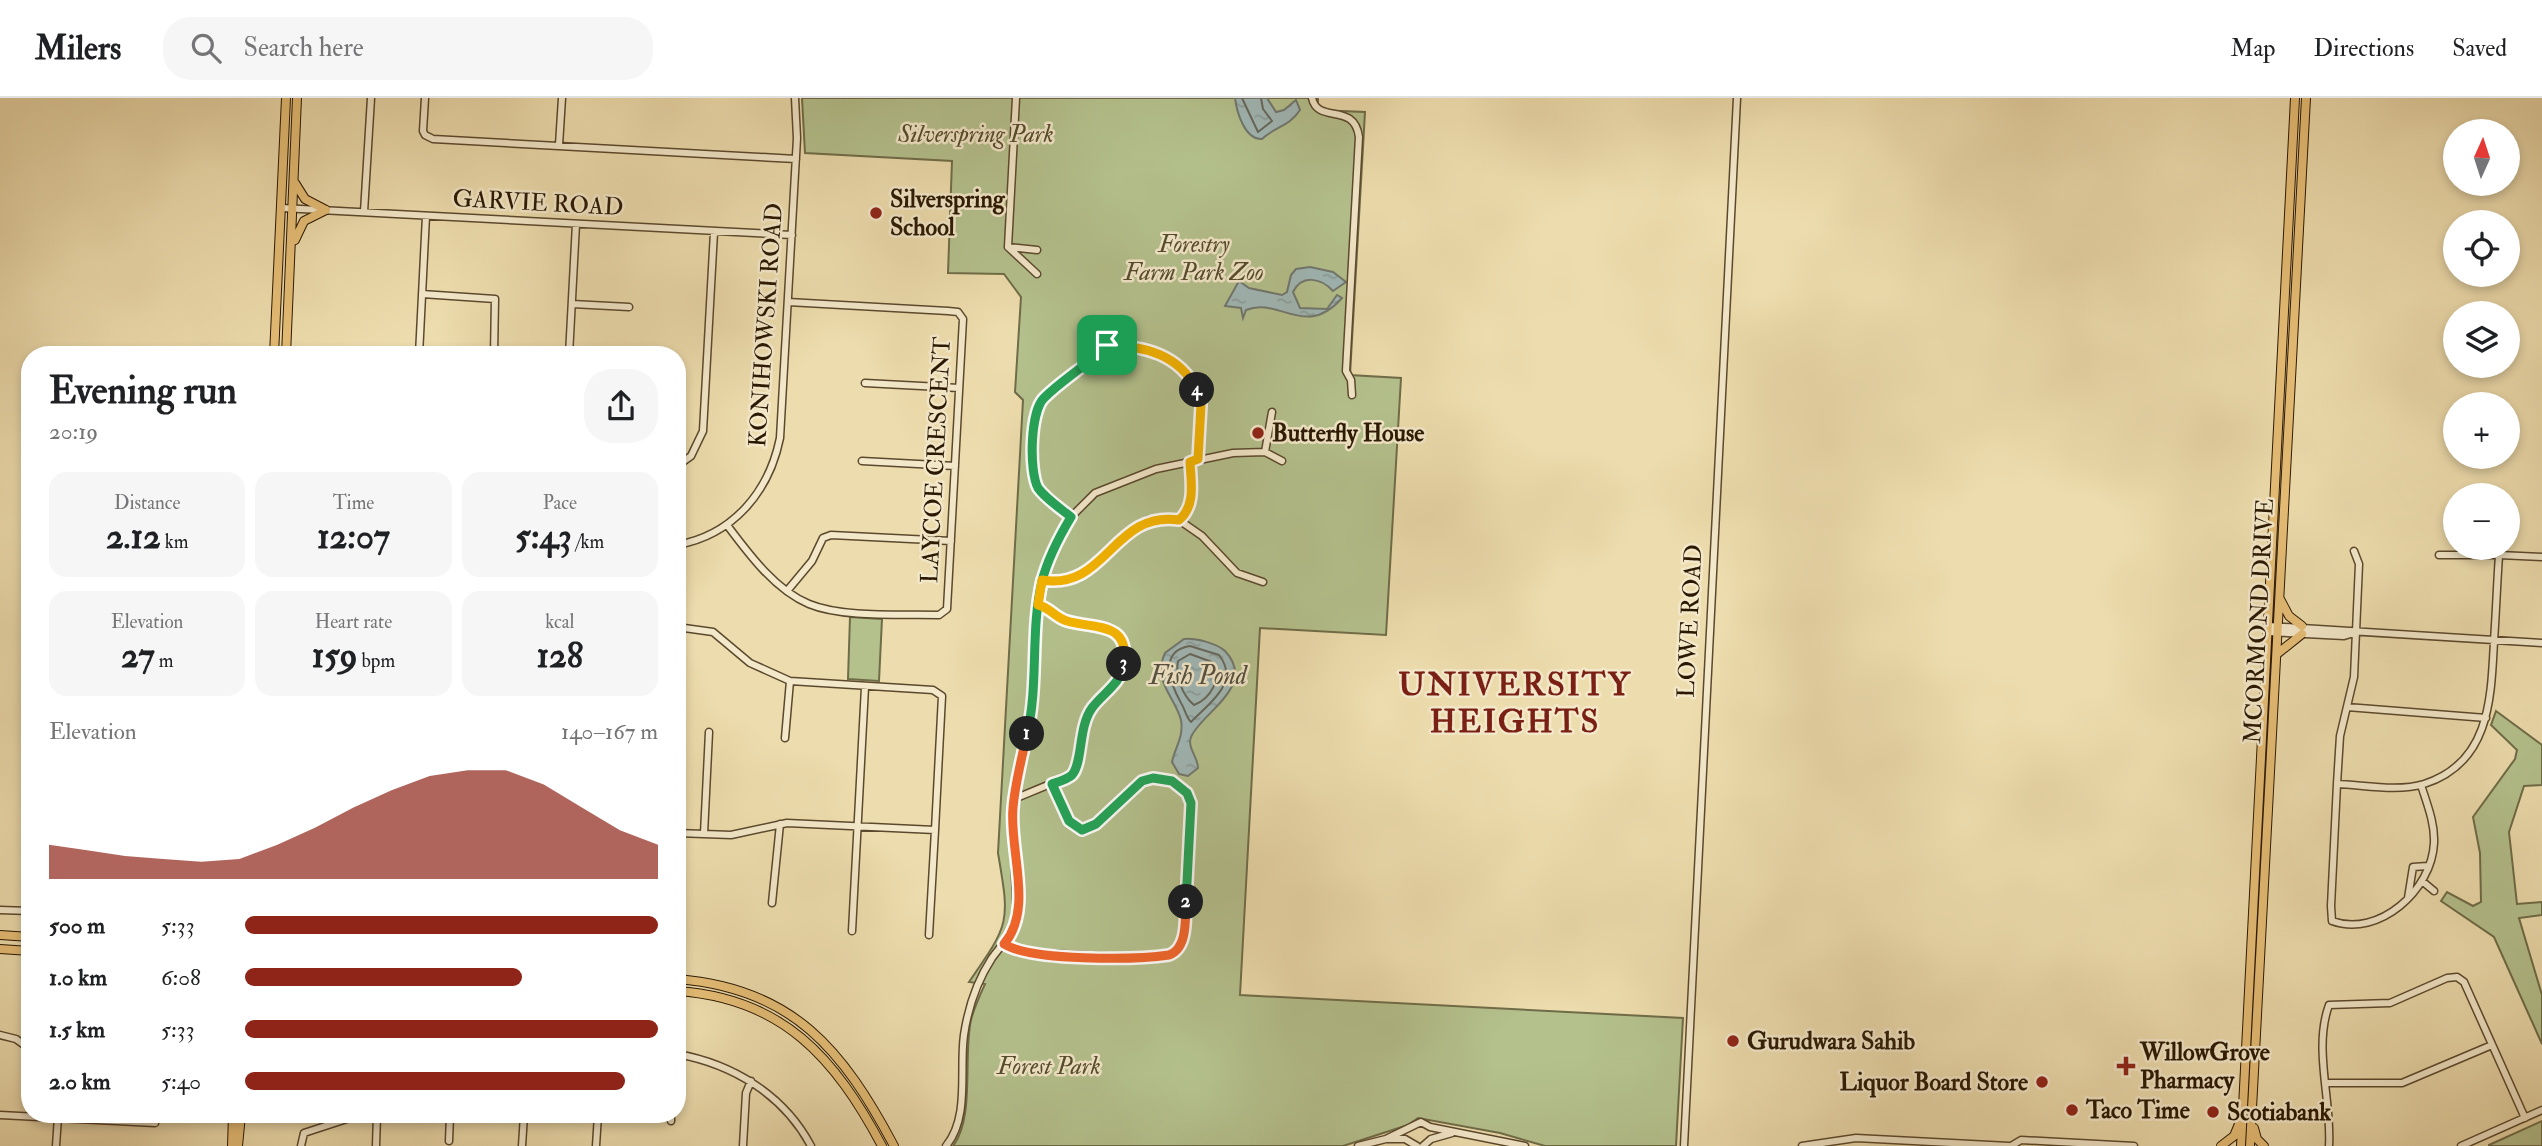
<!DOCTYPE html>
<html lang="en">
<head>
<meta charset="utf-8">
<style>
	body { margin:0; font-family:"IM FELL Double Pica",serif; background:#f6f6f6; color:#202124; height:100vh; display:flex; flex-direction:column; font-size:26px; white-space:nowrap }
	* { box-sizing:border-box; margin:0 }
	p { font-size:23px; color:#757577 }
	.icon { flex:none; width:38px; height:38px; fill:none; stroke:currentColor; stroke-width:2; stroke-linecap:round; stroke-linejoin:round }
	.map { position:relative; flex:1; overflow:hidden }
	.side { position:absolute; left:21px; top:248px; width:665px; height:777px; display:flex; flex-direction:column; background:#fff; border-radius:28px; box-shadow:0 4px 10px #0003 }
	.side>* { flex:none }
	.needle { width:46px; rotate:3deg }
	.controls { position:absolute; left:2443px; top:21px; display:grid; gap:14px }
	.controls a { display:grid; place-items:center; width:77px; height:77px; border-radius:50%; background:#fff; box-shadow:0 4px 10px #0003; font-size:35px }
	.pin { position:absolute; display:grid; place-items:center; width:60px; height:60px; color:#fff; margin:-30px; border-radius:14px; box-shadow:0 4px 10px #0006 }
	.km { position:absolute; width:35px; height:35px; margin:-18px; border-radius:50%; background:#222; color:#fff; font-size:19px; line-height:35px; text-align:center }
	.round { display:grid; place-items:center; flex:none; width:74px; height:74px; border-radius:28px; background:#f6f6f6 }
	.head { display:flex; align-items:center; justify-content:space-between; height:119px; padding:0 28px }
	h1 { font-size:38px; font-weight:700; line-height:52px }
	.stats { display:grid; grid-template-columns:repeat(3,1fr); gap:10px; height:119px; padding:7px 28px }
	.stats div { display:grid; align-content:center; border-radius:18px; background:#f6f6f6; text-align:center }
	.stats b { font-size:35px; font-weight:700 }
	.stats small { font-size:19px; font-weight:400 }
	.stats p { font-size:19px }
	.chart { height:196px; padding:14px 28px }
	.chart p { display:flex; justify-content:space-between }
	.chart svg { width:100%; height:126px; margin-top:7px; fill:#8f2418; opacity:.7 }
	ul { padding:0 28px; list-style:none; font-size:23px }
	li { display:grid; grid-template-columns:112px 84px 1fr; align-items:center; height:52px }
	li i { height:18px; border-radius:9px; background:#8f2418 }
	header { display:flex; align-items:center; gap:42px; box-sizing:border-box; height:98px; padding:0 35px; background:#fff; border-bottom:2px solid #e0e0e0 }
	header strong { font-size:33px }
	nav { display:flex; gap:38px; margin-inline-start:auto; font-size:24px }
	.search { width:490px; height:63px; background:#f6f6f6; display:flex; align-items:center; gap:18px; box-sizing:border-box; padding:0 24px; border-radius:28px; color:#757577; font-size:26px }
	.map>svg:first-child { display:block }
	.park { fill:#b4c18d; stroke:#6f6c48; stroke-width:2 }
	.water { fill:url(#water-ripples); stroke:#71786f; stroke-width:2 }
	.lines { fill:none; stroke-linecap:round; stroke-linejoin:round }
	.shore { stroke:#65685c; stroke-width:2 }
	.minor-casing { stroke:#5b492d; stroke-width:9 }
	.major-casing { stroke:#2a1802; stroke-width:10 }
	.minor { stroke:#f3e8ca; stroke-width:6 }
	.major { stroke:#e6be76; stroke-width:8 }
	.split-1-casing { stroke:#fff; stroke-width:14 }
	.split-2-casing { stroke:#fff; stroke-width:14 }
	.split-3-casing { stroke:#fff; stroke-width:14 }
	.split-4-casing { stroke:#fff; stroke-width:14 }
	.split-5-casing { stroke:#fff; stroke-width:14 }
	.split-1 { stroke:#22a559; stroke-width:9 }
	.split-2 { stroke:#f0652b; stroke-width:9 }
	.split-3 { stroke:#22a559; stroke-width:9 }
	.split-4 { stroke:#f5b400; stroke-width:9 }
	.split-5 { stroke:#f5b400; stroke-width:9 }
	.poi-dot { fill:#8f2418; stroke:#f3e8ca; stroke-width:2.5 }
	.labels { text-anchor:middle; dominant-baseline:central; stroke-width:5; stroke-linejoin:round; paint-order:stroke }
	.park-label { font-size:24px; font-style:italic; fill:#534b2c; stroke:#f3e8ca }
	.poi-label { font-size:24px; font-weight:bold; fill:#2a1802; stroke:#f3e8ca; text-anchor:start }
	.street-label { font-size:24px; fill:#2a1802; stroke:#f3e8ca }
	.water-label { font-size:26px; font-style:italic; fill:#535041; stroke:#f3e8ca }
	.district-label { font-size:32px; font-weight:bold; letter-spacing:2px; fill:#7a1f14; stroke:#f3e8ca }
</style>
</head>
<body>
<header>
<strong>Milers</strong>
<div class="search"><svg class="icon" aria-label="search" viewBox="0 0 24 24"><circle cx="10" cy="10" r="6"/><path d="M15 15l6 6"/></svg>Search here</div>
<nav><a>Map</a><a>Directions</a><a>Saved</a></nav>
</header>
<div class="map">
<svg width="2542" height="1048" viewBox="0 0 2542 1048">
	<defs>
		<pattern id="water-ripples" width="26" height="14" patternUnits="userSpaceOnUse" patternTransform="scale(1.75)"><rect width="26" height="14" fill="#a0b8b7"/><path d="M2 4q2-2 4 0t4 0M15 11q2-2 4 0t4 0" fill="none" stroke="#8a9d9c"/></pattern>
	</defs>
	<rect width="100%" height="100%" fill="#eddcad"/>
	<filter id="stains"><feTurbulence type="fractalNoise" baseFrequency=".00286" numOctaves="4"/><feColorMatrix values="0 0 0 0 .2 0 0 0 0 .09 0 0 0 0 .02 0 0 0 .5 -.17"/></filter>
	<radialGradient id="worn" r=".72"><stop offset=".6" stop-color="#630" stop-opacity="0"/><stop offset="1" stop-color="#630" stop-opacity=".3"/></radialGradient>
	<path class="park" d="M802,0H1318V12L1365,14L1350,277L1401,280L1386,537L1260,530L1240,897L1683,920L1676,1048H1545L1500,1035L1418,1020L1408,1027L1343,1048H953C975,1020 963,957 971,922C974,910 980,897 985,886L969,884C1010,825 1010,825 998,755L1023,302L1015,294L1021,199L1004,176L948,175L952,63L805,55Z
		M850,519L882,521L879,583L848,581Z
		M2496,613L2542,647V687L2524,688L2509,734L2517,806L2542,804V817L2519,820L2542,897V946L2494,839L2441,803L2447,794L2473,808L2481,804L2480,755L2473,719L2515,661L2517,652L2491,627Z
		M2542,1023V1048H2489V1047Z"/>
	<path class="water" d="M1235,0H1267L1276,14L1284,12L1296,2L1300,12C1289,29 1274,29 1262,41C1245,42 1237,15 1235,0Z
		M1310,169L1333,174L1346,184L1333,193C1321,180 1302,176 1293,194L1300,210L1327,211L1337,197L1342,200C1305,242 1279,198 1246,212L1243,220L1241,210L1225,208L1239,183L1249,190L1282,197L1287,194L1291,177L1296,171Z
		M1184,541C1196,540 1216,545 1225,553C1258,588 1201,615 1191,639C1187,650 1198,659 1198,670L1188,678L1179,676L1172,664C1175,649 1184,639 1181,622C1175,598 1152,584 1165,555Z"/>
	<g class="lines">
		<path class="shore" d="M1242,0L1258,34L1272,23L1263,11L1261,0
			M1190,548L1219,557C1241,585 1208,606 1191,624C1186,619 1185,611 1181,605C1170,585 1158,553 1190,548Z
			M1190,556L1212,564C1224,579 1210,601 1194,607C1183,598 1175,579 1178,563Z"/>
		<defs>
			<path id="minor" d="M425,0L423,33L425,37L433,41L796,61
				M1016,0L1008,149L1037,176
				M1312,0C1318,27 1354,3 1359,39L1346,273L1351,282L1352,297
				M559,47L562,0
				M282,110L792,137
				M364,114L371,0
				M1008,149L1037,152
				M422,196L495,201L494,257
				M572,206L629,209
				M419,257L426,118
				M569,257L576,126
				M865,285L959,290
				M1265,354L1272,314
				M862,363L955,368
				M677,368L691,358L703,333L714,134
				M1071,419C1060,410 1046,402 1038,390C1029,373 1030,314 1044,300C1063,281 1088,267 1107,247C1143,248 1191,258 1200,300C1204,319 1199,342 1198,361
				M1179,422L1202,438L1237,475L1263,484
				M727,427C748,455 775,492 809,506C843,520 901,516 939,517L947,511L963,221L958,214L948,213L788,204
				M677,447C733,437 769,394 780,340L797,40L795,0
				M2354,453L2359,466L2354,579L2340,638L2337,686C2364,687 2398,694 2424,686C2490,665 2491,601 2494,543C2496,514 2497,486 2499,457L2542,459
				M2439,457H2499
				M1043,482C1089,490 1114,444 1148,422H1179C1196,408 1191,384 1190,364
				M787,493L812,463L823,440L831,437L951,443
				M2268,528L2542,545
				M677,529L713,534L750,565L790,583L933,592L942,598L935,732L787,725L731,737L677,735
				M2268,534L2344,538L2354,535
				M2347,609L2486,620
				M785,640L790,583
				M2337,686L2331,808L2332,823C2379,840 2432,792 2434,745C2435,725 2427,706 2421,687
				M1014,701L1072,677L1077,668L1080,638L1089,614L1120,578L1125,560L1121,544L1109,530L1065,522L1038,507
				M704,736L709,634
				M2422,783L2434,793
				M2408,800L2413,769L2428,768
				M772,805L780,726
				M0,812L30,813
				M852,833L865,589
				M929,837L935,732
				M1004,846L1018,854L1140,860L1174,855L1182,845C1186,815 1186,784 1189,754C1190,738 1193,721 1191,705C1187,687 1161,674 1144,682C1121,694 1108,728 1082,732L1069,723L1052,686
				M0,937L16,941L30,951
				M677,956C733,966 784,997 811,1048
				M2327,985H2402L2492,947
				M0,1017L155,1025
				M671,1023V1017
				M1388,1041H1405L1417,1048
				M449,1043L450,1017
				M56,1048L58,1019
				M301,1048L304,1035L359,1017
				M376,1048L377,1017
				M522,1048L524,1017
				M596,1048L598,1017
				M743,1048L746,995L751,983
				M946,1048C970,1019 959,972 964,937C968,910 977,883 992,860C1003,845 1012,837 1017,819L1012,712L1032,616L1038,507L1046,469L1071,419L1095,395L1156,371L1233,355L1265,354L1282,363
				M1358,1048L1386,1041L1421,1024L1430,1029L1525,1048
				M1423,1048L1431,1041L1452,1035
				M1684,1048L1737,0
				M1802,1048L1856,1040L2009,1048
				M2011,1048L2021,1042L2134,1048
				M2329,1048C2332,1003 2313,951 2329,907L2390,905L2447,880L2457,879L2464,884L2525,1020
				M2461,1048L2542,1012"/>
			<path id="major" d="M295,85L305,101L326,112
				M295,142L304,123L326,112
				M274,257L286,0
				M286,257L297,0
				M2280,501L2289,518L2302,528
				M2277,556L2302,536
				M0,837L30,839
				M0,851L30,853
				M677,881C793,890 843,952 894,1048
				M677,893C783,900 835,960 882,1048
				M2254,1030L2257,1041L2264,1048
				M232,1048L233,1017
				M238,1048L241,1017
				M2221,1048L2234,1038L2239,1026
				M2241,1048L2295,0
				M2250,1048L2306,0"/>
		</defs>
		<use href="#minor" class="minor-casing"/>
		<use href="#major" class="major-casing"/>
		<use href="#minor" class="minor"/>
		<use href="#major" class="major"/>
	</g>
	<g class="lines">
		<defs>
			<path id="split-1" d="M1027,636C1039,586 1030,533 1042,483C1048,460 1059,439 1071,419C1060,410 1046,401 1038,390C1029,373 1030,314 1044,300C1063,281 1088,267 1107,247"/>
			<path id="split-2" d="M1027,636C1022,660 1015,685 1013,710C1009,752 1034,811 1004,846C1031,863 1135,862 1169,857C1188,850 1185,821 1186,804"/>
			<path id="split-3" d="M1124,566C1121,586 1103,595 1092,610C1078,629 1083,665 1072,677C1068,681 1058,684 1052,686L1069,723L1082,732L1096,726L1142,683L1153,680L1172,683L1187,695L1191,705L1186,804"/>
			<path id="split-4" d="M1124,566C1130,523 1094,531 1067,523C1056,520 1049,509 1038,507L1042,482C1107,493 1113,412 1179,422C1196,408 1191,384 1190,364L1198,361L1201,307L1197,292"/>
			<path id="split-5" d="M1107,247C1144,248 1179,256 1197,292"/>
		</defs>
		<use href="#split-1" class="split-1-casing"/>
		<use href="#split-2" class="split-2-casing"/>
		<use href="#split-3" class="split-3-casing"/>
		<use href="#split-4" class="split-4-casing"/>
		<use href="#split-5" class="split-5-casing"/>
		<use href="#split-1" class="split-1"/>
		<use href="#split-2" class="split-2"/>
		<use href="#split-3" class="split-3"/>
		<use href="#split-4" class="split-4"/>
		<use href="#split-5" class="split-5"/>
	</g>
	<g class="poi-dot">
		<circle cx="876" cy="115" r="7"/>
		<circle cx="1258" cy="335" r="7"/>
		<circle cx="1733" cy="943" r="7"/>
		<path d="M2122.5 957.5h7v7h7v7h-7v7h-7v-7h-7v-7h7z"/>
		<circle cx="2042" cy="984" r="7"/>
		<circle cx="2072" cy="1012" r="7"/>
		<circle cx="2213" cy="1014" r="7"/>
	</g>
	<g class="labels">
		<g class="park-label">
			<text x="976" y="36">Silverspring Park</text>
			<text x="1194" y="146">Forestry<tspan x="1194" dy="28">Farm Park Zoo</tspan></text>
			<text x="1049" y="968">Forest Park</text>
		</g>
		<g class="poi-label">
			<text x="890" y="101">Silverspring<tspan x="890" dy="28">School</tspan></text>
			<text x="1272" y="335">Butterfly House</text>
			<text x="1747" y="943">Gurudwara Sahib</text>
			<text x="2140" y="954">WillowGrove<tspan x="2140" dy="28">Pharmacy</tspan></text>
			<text x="2028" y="984" text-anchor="end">Liquor Board Store</text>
			<text x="2086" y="1012">Taco Time</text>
			<text x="2227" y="1014">Scotiabank</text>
		</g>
		<g class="street-label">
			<text transform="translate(538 105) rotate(3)">GARVIE ROAD</text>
			<text transform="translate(766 227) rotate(-86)">KONIHOWSKI ROAD</text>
			<text transform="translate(936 362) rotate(-87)">LAYCOE CRESCENT</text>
			<text transform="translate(1690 523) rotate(-87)">LOWE ROAD</text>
			<text transform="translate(2259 523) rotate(-87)">MCORMOND DRIVE</text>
		</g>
		<g class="water-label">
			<text x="1198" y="578">Fish Pond</text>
		</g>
		<g class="district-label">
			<text x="1515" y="587">UNIVERSITY<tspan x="1515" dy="37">HEIGHTS</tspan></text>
		</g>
	</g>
	<rect width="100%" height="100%" filter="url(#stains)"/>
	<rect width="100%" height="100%" fill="url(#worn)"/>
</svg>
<div class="controls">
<a><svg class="needle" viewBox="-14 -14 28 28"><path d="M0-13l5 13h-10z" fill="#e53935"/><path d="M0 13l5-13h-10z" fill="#757577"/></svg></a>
<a><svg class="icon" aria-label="locate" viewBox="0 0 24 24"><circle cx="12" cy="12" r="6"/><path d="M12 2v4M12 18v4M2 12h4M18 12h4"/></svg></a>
<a><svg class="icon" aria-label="layers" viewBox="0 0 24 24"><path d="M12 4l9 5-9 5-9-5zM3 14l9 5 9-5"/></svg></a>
<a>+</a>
<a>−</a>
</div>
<div class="pin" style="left:1107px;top:247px;background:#1e9e55"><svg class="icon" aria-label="arrive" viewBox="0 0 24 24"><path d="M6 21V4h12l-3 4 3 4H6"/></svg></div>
<b class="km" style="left:1027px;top:636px">1</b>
<b class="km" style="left:1186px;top:804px">2</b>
<b class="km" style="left:1124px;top:566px">3</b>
<b class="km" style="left:1197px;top:292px">4</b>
<section class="side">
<div class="head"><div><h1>Evening run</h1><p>20:19</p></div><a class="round"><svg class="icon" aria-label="share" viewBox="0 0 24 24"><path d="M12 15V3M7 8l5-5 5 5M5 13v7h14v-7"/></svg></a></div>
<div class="stats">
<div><p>Distance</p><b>2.12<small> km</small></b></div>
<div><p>Time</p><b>12:07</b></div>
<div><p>Pace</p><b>5:43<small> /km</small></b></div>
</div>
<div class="stats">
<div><p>Elevation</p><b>27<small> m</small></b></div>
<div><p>Heart rate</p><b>159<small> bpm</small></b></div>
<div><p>kcal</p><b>128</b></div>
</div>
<div class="chart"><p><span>Elevation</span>140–167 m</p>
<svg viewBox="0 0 160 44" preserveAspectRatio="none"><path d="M0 44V32L10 34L20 36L30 37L40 38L50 37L60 32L70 26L80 19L90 13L100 8L110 6L120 6L130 11L140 19L150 27L160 32V44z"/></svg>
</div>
<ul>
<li><b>500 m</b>5:33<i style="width:100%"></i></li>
<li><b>1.0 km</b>6:08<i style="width:67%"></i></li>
<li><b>1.5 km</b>5:33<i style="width:100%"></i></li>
<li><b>2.0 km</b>5:40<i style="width:92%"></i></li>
</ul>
</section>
</div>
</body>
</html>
